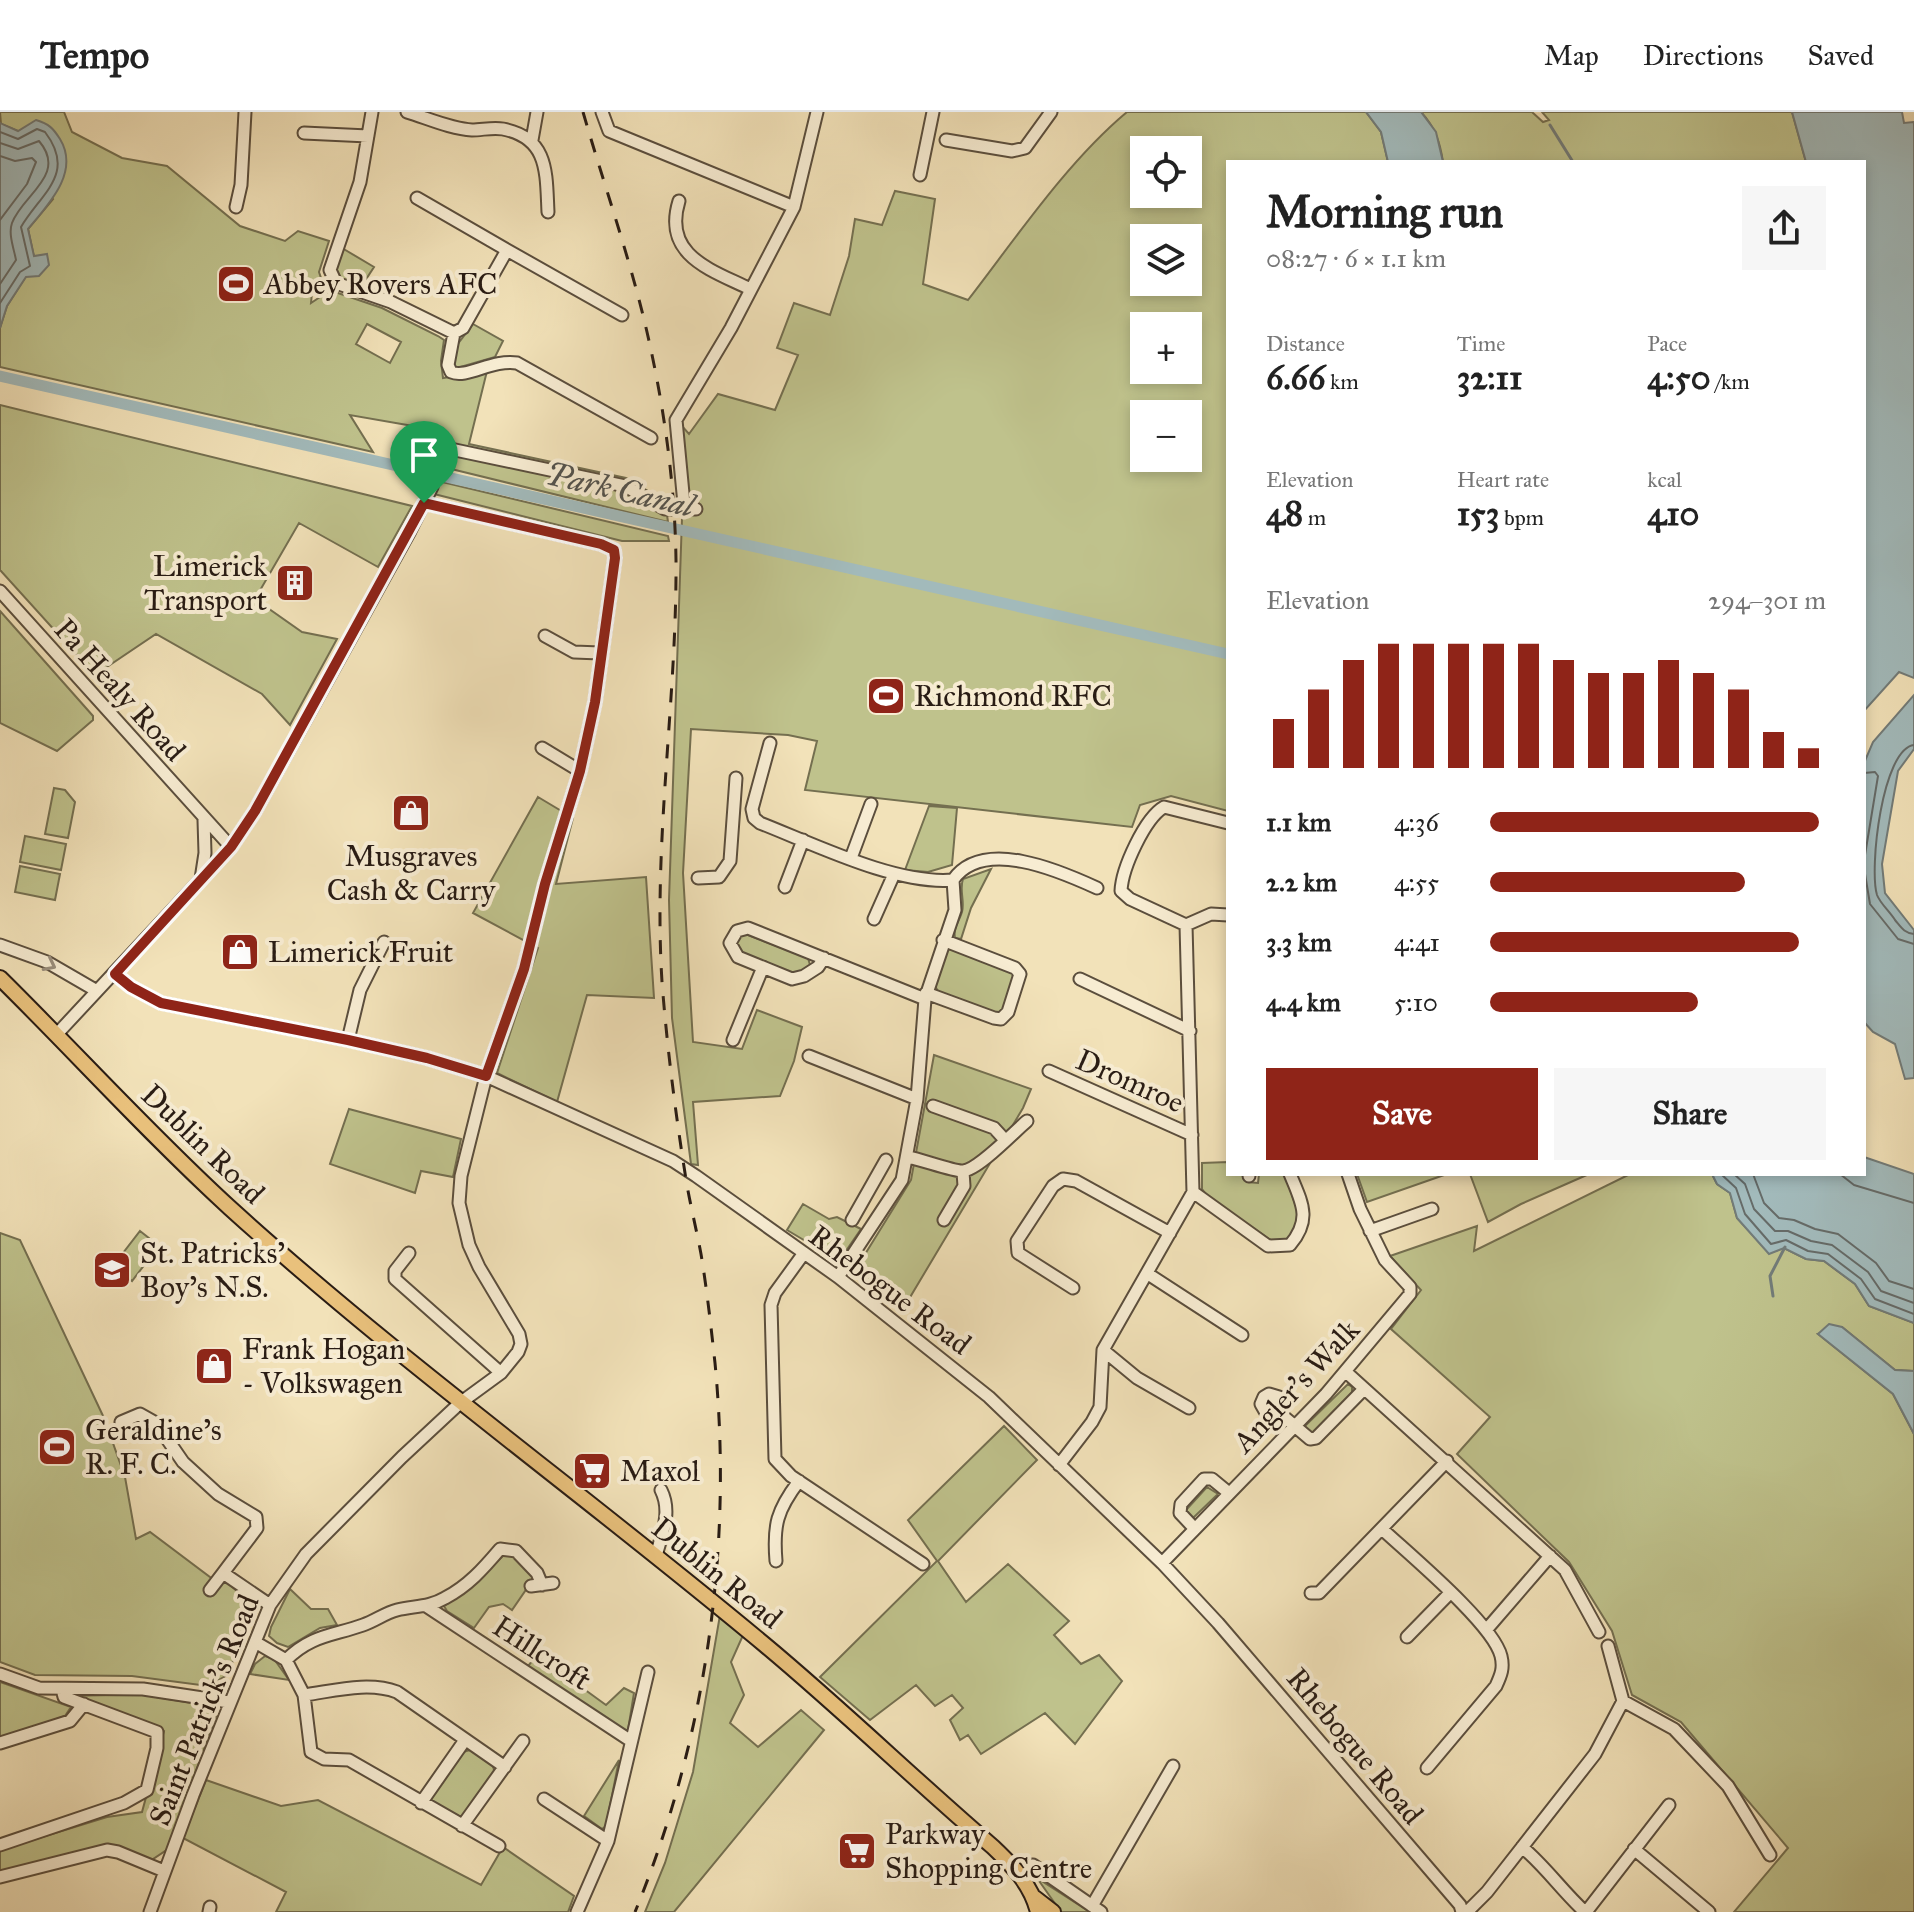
<!DOCTYPE html>
<html lang="en">
<head>
<meta charset="utf-8">
<style>
	body { margin:0; font-family:"IM FELL Great Primer",serif; background:#f6f6f6; color:#222; height:100vh; display:flex; flex-direction:column; font-size:30px; white-space:nowrap }
	* { box-sizing:border-box; margin:0 }
	p { font-size:26px; color:#767676 }
	.icon { flex:none; width:44px; height:44px; fill:none; stroke:currentColor; stroke-width:2; stroke-linecap:round; stroke-linejoin:round }
	.map { position:relative; flex:1; overflow:hidden }
	.side { position:absolute; left:1226px; top:48px; width:640px; height:1016px; display:flex; flex-direction:column; background:#fff; border-radius:0px; box-shadow:0 4px 12px #0003 }
	.side>* { flex:none }
	.fabs { position:absolute; left:1130px; top:24px; display:grid; gap:16px }
	.fabs a { display:grid; place-items:center; width:72px; height:72px; border-radius:0px; background:#fff; box-shadow:0 4px 12px #0003; font-size:40px }
	.pin { position:absolute; display:grid; place-items:center; width:68px; height:68px; color:#fff; margin:-82px -34px; border-radius:50% 50% 50% 0; rotate:-45deg; box-shadow:0 0 8px #0007 }
	.pin .icon { rotate:45deg }
	.round { display:grid; place-items:center; flex:none; width:84px; height:84px; border-radius:0px; background:#f6f6f6 }
	.head { display:flex; align-items:center; justify-content:space-between; height:136px; padding:0 40px }
	h1 { font-size:44px; font-weight:700; line-height:60px }
	.figures { display:grid; grid-template-columns:repeat(3,1fr); gap:12px; height:136px; padding:8px 40px }
	.figures div { display:grid; align-content:center }
	.figures b { font-size:34px; font-weight:700 }
	.figures small { font-size:22px; font-weight:400 }
	.figures p { font-size:22px }
	.chart { height:224px; padding:16px 40px }
	.chart p { display:flex; justify-content:space-between }
	.chart svg { width:100%; height:144px; margin-top:8px; stroke:#8f2418; stroke-width:6 }
	.action { display:flex; gap:16px; margin-top:auto; padding:16px 40px }
	.action a { flex:1; height:92px; border-radius:0px; background:#8f2418; color:#fff; font-size:32px; font-weight:700; line-height:92px; text-align:center }
	.action a+a { background:#f6f6f6; color:#222 }
	ul { padding:0 40px; list-style:none; font-size:26px }
	li { display:grid; grid-template-columns:128px 96px 1fr; align-items:center; height:60px }
	li i { height:20px; border-radius:10px; background:#8f2418 }
	header { display:flex; align-items:center; gap:48px; box-sizing:border-box; height:112px; padding:0 40px; background:#fff; border-bottom:2px solid #e0e0e0 }
	header strong { font-size:38px }
	nav { display:flex; gap:44px; margin-inline-start:auto; font-size:28px }
	.map>svg:first-child { display:block }
	.green { fill:#bfc28c; stroke:#746f50; stroke-width:2; fill-rule:evenodd }
	.water { fill:#a2babb; stroke:#727b78; stroke-width:2 }
	.lines { fill:none; stroke-linecap:round; stroke-linejoin:round }
	.shore { stroke:#666b68; stroke-width:2 }
	.stream { stroke:#727b78; stroke-width:3 }
	.canal { stroke:#a2babb; stroke-width:11 }
	.minor-casing { stroke:#5b4e3d; stroke-width:15 }
	.major-casing { stroke:#291c14; stroke-width:18 }
	.minor { stroke:#f7ecd2; stroke-width:11 }
	.major { stroke:#e9c17c; stroke-width:14 }
	.rail { stroke:#291c14; stroke-width:3; stroke-dasharray:14 14; stroke-linecap:butt }
	.oneway { stroke:#9a8e7c }
	.route-casing { stroke:#fff; stroke-width:16 }
	.route { stroke:#8f2418; stroke-width:10 }
	.labels { text-anchor:middle; dominant-baseline:central; stroke-width:8; stroke-linejoin:round; paint-order:stroke }
	.poi-label { font-size:30px; fill:#291c14; stroke:#f7ecd2; text-anchor:start }
	.street-label { font-size:30px; fill:#291c14; stroke:#f7ecd2 }
	.water-label { font-size:32px; font-style:italic; fill:#53534e; stroke:#f7ecd2 }
</style>
</head>
<body>
<header>
<strong>Tempo</strong>
<nav><a>Map</a><a>Directions</a><a>Saved</a></nav>
</header>
<div class="map">
<svg width="1914" height="1800" viewBox="0 0 1914 1800">
	<rect width="100%" height="100%" fill="#f2e2b9"/>
	<filter id="stains"><feTurbulence type="fractalNoise" baseFrequency=".0025" numOctaves="4"/><feColorMatrix values="0 0 0 0 .2 0 0 0 0 .09 0 0 0 0 .02 0 0 0 .5 -.17"/></filter>
	<radialGradient id="worn" r=".72"><stop offset=".6" stop-color="#630" stop-opacity="0"/><stop offset="1" stop-color="#630" stop-opacity=".3"/></radialGradient>
	<path class="green" d="M0,0H64L72,20L122,46L167,54L240,114L285,129L298,119L329,129L319,160L323,172L312,181L311,191L329,179L335,180L382,196L438,224L444,228L441,249L443,266L487,259L469,332L626,366L665,389L668,410L443,355L447,328L413,314L350,303L373,340L0,255V216L7,194L26,164L34,145L28,117L53,87L18,19L1,12ZM367,212L401,230L390,251L356,232Z
		M1127,0H1366L1381,20L1388,50H1228V699L1171,684L1140,693L1132,715L805,678L817,629L788,623L691,617L683,761L693,930L742,937L757,898L802,915L794,949L780,984L693,990L698,1053L691,1052L672,906L669,788L682,406L688,399L681,313L689,322L718,282L775,298L798,243L777,236L794,191L830,203L849,144L855,107L882,113L895,79L935,87L923,172L968,188C1016,126 1067,50 1127,0ZM1144,38H1188V82H1144ZM1144,126H1188V170H1144ZM1144,214H1188V258H1144ZM1144,302H1188V346H1144Z
		M1421,0H1532L1543,10L1549,8L1542,0H1792L1806,50H1443C1440,30 1435,15 1421,0Z
		M342,136L374,155L361,175L343,168L335,158Z
		M473,212L503,229L495,245L457,256L452,254L454,237Z
		M0,293L412,394L378,455L299,411L255,487L302,520L337,527L290,613L262,582L156,522L95,563L0,458Z
		M438,369L668,424L669,429H622L434,382Z
		M0,499L93,604V608L57,639L0,611Z
		M54,676L65,678L75,690L68,726L45,722Z
		M538,685L573,706L556,772L646,765L654,886L587,883L557,990L497,961L538,836L473,801Z
		M929,694L957,696L952,753L928,760L905,758Z
		M25,724L66,732L61,758L20,750Z
		M20,754L60,762L55,788L15,780Z
		M991,757L971,796L961,827L955,826C953,815 959,810 962,800C965,789 959,778 963,767Z
		M743,821L808,846L810,853L802,860L793,863L739,840L735,832Z
		M951,836L1009,858L1015,864L1003,899L998,903L939,881L935,874L946,839Z
		M934,943L1031,977L1023,996L903,1197L870,1177L854,1160L911,1068Z
		M349,997L461,1027L453,1065L421,1059L415,1081L330,1052Z
		M1228,1050V1062H1244L1247,1070L1258,1071L1259,1062H1285L1300,1107L1295,1121L1285,1128L1272,1129L1209,1086L1202,1077V1051Z
		M1357,1062H1447L1367,1090Z
		M1470,1062H1589L1521,1092L1488,1110Z
		M1630,1062H1712L1717,1072L1730,1081L1737,1106L1769,1141L1784,1136L1806,1147L1824,1149L1855,1172L1869,1194L1914,1211V1259L1895,1258L1842,1215L1818,1222L1893,1282L1914,1322V1800H1734L1788,1736L1681,1610L1632,1583L1612,1519L1569,1450L1457,1342L1490,1305L1391,1217L1421,1178L1390,1144L1477,1114L1474,1139Z
		M803,1092L829,1107L837,1105L861,1117L839,1149L787,1118Z
		M140,1119L159,1134L132,1169L113,1154Z
		M0,1121L20,1128L104,1306L125,1365L136,1427L150,1420L214,1468L227,1470L254,1495L255,1501L239,1527L229,1562L208,1574L132,1564L35,1563L0,1550Z
		M1348,1272L1352,1275V1281L1312,1321L1306,1319L1305,1314Z
		M1004,1314L1037,1348L938,1449L966,1490L1008,1452L1069,1509L1054,1523L1081,1552L1099,1543L1122,1569L1075,1632L1045,1601L981,1642L968,1623L960,1628L950,1608L963,1596L952,1583L935,1594L916,1573L870,1608L820,1565L937,1449L908,1408Z
		M1207,1375L1218,1382L1193,1406L1188,1403L1186,1398Z
		M512,1443L534,1466L512,1498L503,1492L489,1495L474,1516L447,1499L444,1494L466,1479L503,1444Z
		M290,1477L311,1497H328L337,1513L320,1516L288,1535L277,1531L269,1524L271,1515Z
		M720,1503L744,1521L731,1550L744,1583L730,1611L758,1635L801,1598L824,1618L674,1800H645L665,1751L693,1660Z
		M537,1543L606,1593L624,1576L634,1581L628,1618H624L528,1554Z
		M265,1544L274,1547L289,1568L250,1562L255,1552Z
		M0,1570L71,1595L65,1604L0,1627Z
		M138,1582L210,1594L216,1604L168,1737L150,1749L128,1739L0,1760V1738L107,1705L142,1700L164,1619L73,1584Z
		M470,1638L493,1654L495,1662L464,1705L456,1707L432,1691L431,1684L463,1640Z
		M619,1648L606,1714L602,1717L584,1704Z
		M206,1668L281,1694L318,1688L481,1773L503,1735L574,1784L568,1800H276L286,1780L183,1726Z
		M1037,1766L1090,1800H1061Z"/>
	<path class="water" d="M1366,0H1421L1436,20L1443,50H1388L1381,20Z
		M1792,0H1902L1904,11L1914,10V566L1899,560L1864,599V50H1806Z
		M36,8C49,12 53,16 60,27C80,60 49,92 28,117L34,144L47,142L49,153L39,164L26,165L7,194L0,216V11L18,19Z
		M1914,583V637L1898,659L1882,752L1885,781L1914,818V966L1905,967L1895,932L1873,920L1864,910V651L1873,630Z
		M1864,1045L1914,1062V1211L1869,1194L1855,1172L1824,1149L1806,1147L1784,1136L1769,1142L1737,1106L1730,1081L1717,1072L1712,1062H1864Z
		M1829,1212L1842,1215L1895,1258L1914,1259V1322L1893,1282L1818,1222Z"/>
	<g class="lines">
		<path class="shore" d="M0,20L18,27L37,17L45,20C77,62 41,81 21,115L30,154L20,160L0,191
			M0,31L18,37L39,29C68,63 22,83 12,111C8,122 14,137 16,148L0,172
			M0,44L15,49L32,46L36,50L27,72L0,108
			M1914,633C1882,637 1869,757 1877,783C1880,791 1890,800 1895,808C1901,815 1904,821 1914,822
			M1864,661L1875,660L1878,664L1864,749
			M1864,756L1870,792L1898,827L1914,832
			M1721,1062L1736,1076L1745,1102L1771,1132L1786,1128L1808,1139L1828,1142L1861,1167L1875,1187L1914,1202
			M1734,1062L1745,1072L1754,1097L1775,1119H1788L1811,1129L1832,1133L1868,1160L1881,1179L1914,1191
			M1753,1062L1764,1091L1779,1106L1794,1108L1815,1117L1838,1122L1876,1151L1889,1169L1914,1177
			M1840,1062L1854,1073L1914,1091"/>
		<path class="stream" d="M1550,13L1573,50
			M1773,1184L1770,1164L1785,1135"/>
		<path class="canal" d="M0,264L1228,542"/>
		<defs>
			<path id="minor" d="M372,0L360,70L330,158L336,171L391,190L454,221L463,216L507,138L417,86
				M407,0C427,6 451,17 472,18C482,18 493,15 503,17C549,26 546,61 548,100
				M602,0L609,19L794,95
				M304,21L368,24
				M532,28L537,0
				M946,28L1012,39L1025,36L1051,0
				M920,63L933,0
				M679,89C662,144 712,158 750,177
				M236,95L241,73L245,0
				M507,138L622,203
				M454,221L448,253L451,260C467,267 492,247 517,251L651,326
				M681,396L684,392L676,308L731,216L794,95L817,0
				M0,479L231,735
				M545,524L574,540L600,541
				M770,631L752,697L754,706L760,711C814,732 896,773 953,768
				M542,636L580,659
				M1228,711L1164,695C1145,706 1122,756 1121,779L1130,787L1186,813L1211,802L1228,803
				M851,746L871,692
				M698,766L719,765L730,749L736,666
				M201,767L205,741L204,708
				M785,775L803,728
				M874,807L894,762
				M0,833L47,850L97,879
				M824,846L818,855L804,864L792,867L738,845L730,831L737,819L748,816L925,887
				M115,862L131,875L161,891L348,928L427,946L486,964L673,1049L696,1064L838,1165L989,1285L1162,1451L1218,1511L1460,1793L1462,1800
				M1080,867L1190,919
				M926,881L994,906L1001,907L1008,900L1020,862L1015,856L943,828
				M57,922L231,735L255,699L410,419L432,375L441,335L625,374L665,397H696
				M348,928L360,878L384,830
				M733,928L763,855
				M809,944L917,987
				M1049,959L1192,1023
				M933,994L994,1016L1005,1028
				M908,1045C920,1047 955,1060 963,1059C978,1058 1014,1020 1027,1009
				M1249,1064V1062
				M1193,1080L1268,1134L1290,1133C1312,1107 1302,1091 1290,1062
				M852,1108L886,1048
				M944,1108L964,1074L963,1060
				M1370,1119L1432,1097
				M409,1141L395,1159V1167L501,1261
				M804,1141L775,1181L771,1193L775,1347L791,1364L923,1452
				M1148,1162L1242,1223
				M838,1165L902,1068L917,987L925,887L955,798L953,768C983,725 1060,759 1097,776
				M1073,1176L1018,1141L1017,1129L1053,1074L1063,1067L1076,1069L1170,1121
				M1103,1238L1137,1266L1189,1296
				M1346,1260L1565,1458L1599,1520
				M1277,1299L1281,1291L1279,1285L1269,1282L1264,1285L1261,1292L1265,1299H1277L1310,1327L1316,1326L1364,1277
				M121,1310L140,1302L156,1311L183,1350L218,1382L256,1405L257,1416L223,1461L270,1493
				M1059,1353L1092,1310L1100,1295L1103,1238L1193,1080L1186,813
				M1195,1417L1180,1401L1181,1392L1204,1367H1212L1229,1381
				M1382,1417C1410,1443 1493,1512 1501,1544C1504,1556 1501,1563 1496,1574L1427,1656
				M656,1444C662,1421 672,1400 661,1378
				M776,1449C773,1413 777,1398 799,1369
				M1162,1451L1326,1282L1410,1182V1175L1385,1148L1360,1097L1348,1062
				M531,1474L553,1471
				M210,1478L223,1461
				M1311,1481H1319L1447,1349
				M426,1494L631,1629
				M1487,1517L1550,1444
				M1407,1525L1450,1481
				M255,1530L286,1548L304,1583L311,1640L324,1647L349,1648L499,1734
				M1608,1534L1623,1589
				M286,1548C311,1523 332,1524 363,1513C375,1509 385,1501 397,1498C414,1494 430,1495 445,1486C468,1474 483,1457 500,1437L516,1439L537,1461L542,1473
				M0,1562L39,1576L143,1577L229,1590
				M304,1583C334,1579 368,1569 397,1580L505,1655
				M0,1631L70,1609L84,1592
				M544,1687L608,1729
				M421,1691L465,1628
				M462,1714L523,1629
				M0,1733L124,1691L147,1678L157,1636V1620L64,1585L62,1577
				M1522,1735C1546,1755 1562,1779 1585,1800
				M1634,1737L1709,1800
				M1033,1753L1101,1800
				M0,1765L107,1738L118,1740L164,1759
				M1092,1794L1173,1654
				M150,1800L193,1683L270,1493L306,1442L402,1345L460,1291L501,1261L518,1240L521,1232L519,1222L479,1155L469,1133L459,1091L461,1064L486,964L524,857L545,772L580,659L595,590L615,446L614,438L601,432L424,391
				M209,1800L210,1795
				M577,1800L608,1729L648,1560
				M1467,1800L1487,1780L1595,1642L1623,1589L1674,1617L1728,1674L1770,1743
				M1586,1800L1669,1693"/>
			<path id="major" d="M0,866C77,942 150,1023 230,1096C401,1251 588,1385 765,1533C843,1598 916,1669 993,1735C1013,1754 1031,1772 1038,1800
				M1035,1786L1053,1800"/>
		</defs>
		<use href="#minor" class="minor-casing"/>
		<use href="#major" class="major-casing"/>
		<use href="#minor" class="minor"/>
		<use href="#major" class="major"/>
		<path class="rail" d="M583,0C604,73 630,146 647,220C664,294 675,372 676,448C677,588 653,729 662,870C667,934 675,998 685,1061C689,1088 696,1115 701,1142C707,1178 711,1215 715,1251C733,1437 706,1627 635,1800"/>
	</g>
	<defs><path id="oneway-chevron" d="M-2-3.5L2.5 0L-2 3.5" fill="none" stroke-width="1.6" stroke-linecap="round" stroke-linejoin="round" transform="scale(2)"/></defs>
	<use class="oneway" href="#oneway-chevron" transform="translate(50 853) rotate(27)"/>
	<g class="lines">
		<defs>
			<path id="route" d="M424,391L601,432L614,438L615,446L595,590L580,659L545,772L524,857L486,964L427,946L348,928L161,891L131,875L115,862L231,735L255,699Z"/>
		</defs>
		<use href="#route" class="route-casing"/>
		<use href="#route" class="route"/>
	</g>
	<defs>
		<symbol id="stadium-square" viewBox="-11 -11 22 22"><rect x="-9" y="-9" width="18" height="18" rx="4" fill="#8f2418" stroke="#f7ecd2"/><path d="M0-5a6.5 5 0 1 0 0 10a6.5 5 0 1 0 0-10ZM-3.5-1.8h7v3.6h-7Z" fill="#fff"/></symbol>
		<symbol id="building-square" viewBox="-11 -11 22 22"><rect x="-9" y="-9" width="18" height="18" rx="4" fill="#8f2418" stroke="#f7ecd2"/><path d="M-4-6H4V6H1V3H-1V6H-4ZM-2.5-4.3h1.7v1.8h-1.7ZM.8-4.3h1.7v1.8H.8ZM-2.5-1h1.7V.8h-1.7ZM.8-1h1.7V.8H.8Z" fill="#fff"/></symbol>
		<symbol id="shop-square" viewBox="-11 -11 22 22"><rect x="-9" y="-9" width="18" height="18" rx="4" fill="#8f2418" stroke="#f7ecd2"/><path d="M-5-2.5h2.3a2.7 3.5 0 0 1 5.4 0H5L5.5 6h-11ZM-1.5-2.5h3a1.5 2.3 0 0 0-3 0Z" fill="#fff"/></symbol>
		<symbol id="school-square" viewBox="-11 -11 22 22"><rect x="-9" y="-9" width="18" height="18" rx="4" fill="#8f2418" stroke="#f7ecd2"/><path d="M0-5L7-2L0 1L-7-2ZM-4 1L0 2.5L4 1V4Q0 6-4 4Z" fill="#fff"/></symbol>
		<symbol id="supermarket-square" viewBox="-11 -11 22 22"><rect x="-9" y="-9" width="18" height="18" rx="4" fill="#8f2418" stroke="#f7ecd2"/><path d="M-6-5.5h2.5l.6 2H6L4.5 2H-2.5L-4.4-4H-6ZM-1.5 3.2a1.3 1.3 0 1 0 .1 0ZM3 3.2a1.3 1.3 0 1 0 .1 0Z" fill="#fff"/></symbol>
	</defs>
	<g fill-rule="evenodd">
		<use href="#stadium-square" x="214" y="150" width="44" height="44"/>
		<use href="#building-square" x="273" y="449" width="44" height="44"/>
		<use href="#stadium-square" x="864" y="562" width="44" height="44"/>
		<use href="#shop-square" x="389" y="679" width="44" height="44"/>
		<use href="#shop-square" x="218" y="818" width="44" height="44"/>
		<use href="#school-square" x="90" y="1136" width="44" height="44"/>
		<use href="#shop-square" x="192" y="1232" width="44" height="44"/>
		<use href="#stadium-square" x="35" y="1313" width="44" height="44"/>
		<use href="#supermarket-square" x="570" y="1337" width="44" height="44"/>
		<use href="#supermarket-square" x="835" y="1717" width="44" height="44"/>
	</g>
	<g class="labels">
		<g class="poi-label">
			<text x="264" y="172">Abbey Rovers AFC</text>
			<text x="267" y="454" text-anchor="end">Limerick<tspan x="267" dy="34">Transport</tspan></text>
			<text x="914" y="584">Richmond RFC</text>
			<text x="411" y="744" text-anchor="middle">Musgraves<tspan x="411" dy="34">Cash &amp; Carry</tspan></text>
			<text x="268" y="840">Limerick Fruit</text>
			<text x="140" y="1141">St. Patricks'<tspan x="140" dy="34">Boy's N.S.</tspan></text>
			<text x="242" y="1237">Frank Hogan<tspan x="242" dy="34">- Volkswagen</tspan></text>
			<text x="85" y="1318">Geraldine's<tspan x="85" dy="34">R. F. C.</tspan></text>
			<text x="620" y="1359">Maxol</text>
			<text x="885" y="1722">Parkway<tspan x="885" dy="34">Shopping Centre</tspan></text>
		</g>
		<g class="street-label">
			<text transform="translate(120 578) rotate(48)">Pa Healy Road</text>
			<text transform="translate(1130 969) rotate(24)">Dromroe</text>
			<text transform="translate(203 1032) rotate(44)">Dublin Road</text>
			<text transform="translate(890 1178) rotate(37)">Rhebogue Road</text>
			<text transform="translate(1296 1274) rotate(-47)">Angler's Walk</text>
			<text transform="translate(717 1461) rotate(39)">Dublin Road</text>
			<text transform="translate(542 1541) rotate(33)">Hillcroft</text>
			<text transform="translate(204 1598) rotate(-68)">Saint Patrick's Road</text>
			<text transform="translate(1355 1634) rotate(50)">Rhebogue Road</text>
		</g>
		<g class="water-label">
			<text transform="translate(620 378) rotate(13)">Park Canal</text>
		</g>
	</g>
	<rect width="100%" height="100%" filter="url(#stains)"/>
	<rect width="100%" height="100%" fill="url(#worn)"/>
</svg>
<div class="fabs">
<a><svg class="icon" aria-label="locate" viewBox="0 0 24 24"><circle cx="12" cy="12" r="6"/><path d="M12 2v4M12 18v4M2 12h4M18 12h4"/></svg></a>
<a><svg class="icon" aria-label="layers" viewBox="0 0 24 24"><path d="M12 4l9 5-9 5-9-5zM3 14l9 5 9-5"/></svg></a>
<a>+</a>
<a>−</a>
</div>
<div class="pin" style="left:424px;top:391px;background:#1e9e55"><svg class="icon" aria-label="arrive" viewBox="0 0 24 24"><path d="M6 21V4h12l-3 4 3 4H6"/></svg></div>
<section class="side">
<div class="head"><div><h1>Morning run</h1><p>08:27 · 6 × 1.1 km</p></div><a class="round"><svg class="icon" aria-label="share" viewBox="0 0 24 24"><path d="M12 15V3M7 8l5-5 5 5M5 13v7h14v-7"/></svg></a></div>
<div class="figures">
<div><p>Distance</p><b>6.66<small> km</small></b></div>
<div><p>Time</p><b>32:11</b></div>
<div><p>Pace</p><b>4:50<small> /km</small></b></div>
</div>
<div class="figures">
<div><p>Elevation</p><b>48<small> m</small></b></div>
<div><p>Heart rate</p><b>153<small> bpm</small></b></div>
<div><p>kcal</p><b>410</b></div>
</div>
<div class="chart"><p><span>Elevation</span>294–301 m</p>
<svg viewBox="0 0 160 44" preserveAspectRatio="none"><path d="M5 44V29M15 44V20M25 44V11M35 44V6M45 44V6M55 44V6M65 44V6M75 44V6M85 44V11M95 44V15M105 44V15M115 44V11M125 44V15M135 44V20M145 44V33M155 44V38"/></svg>
</div>
<ul>
<li><b>1.1 km</b>4:36<i style="width:98%"></i></li>
<li><b>2.2 km</b>4:55<i style="width:76%"></i></li>
<li><b>3.3 km</b>4:41<i style="width:92%"></i></li>
<li><b>4.4 km</b>5:10<i style="width:62%"></i></li>
</ul>
<div class="action"><a>Save</a><a>Share</a></div>
</section>
</div>
</body>
</html>
